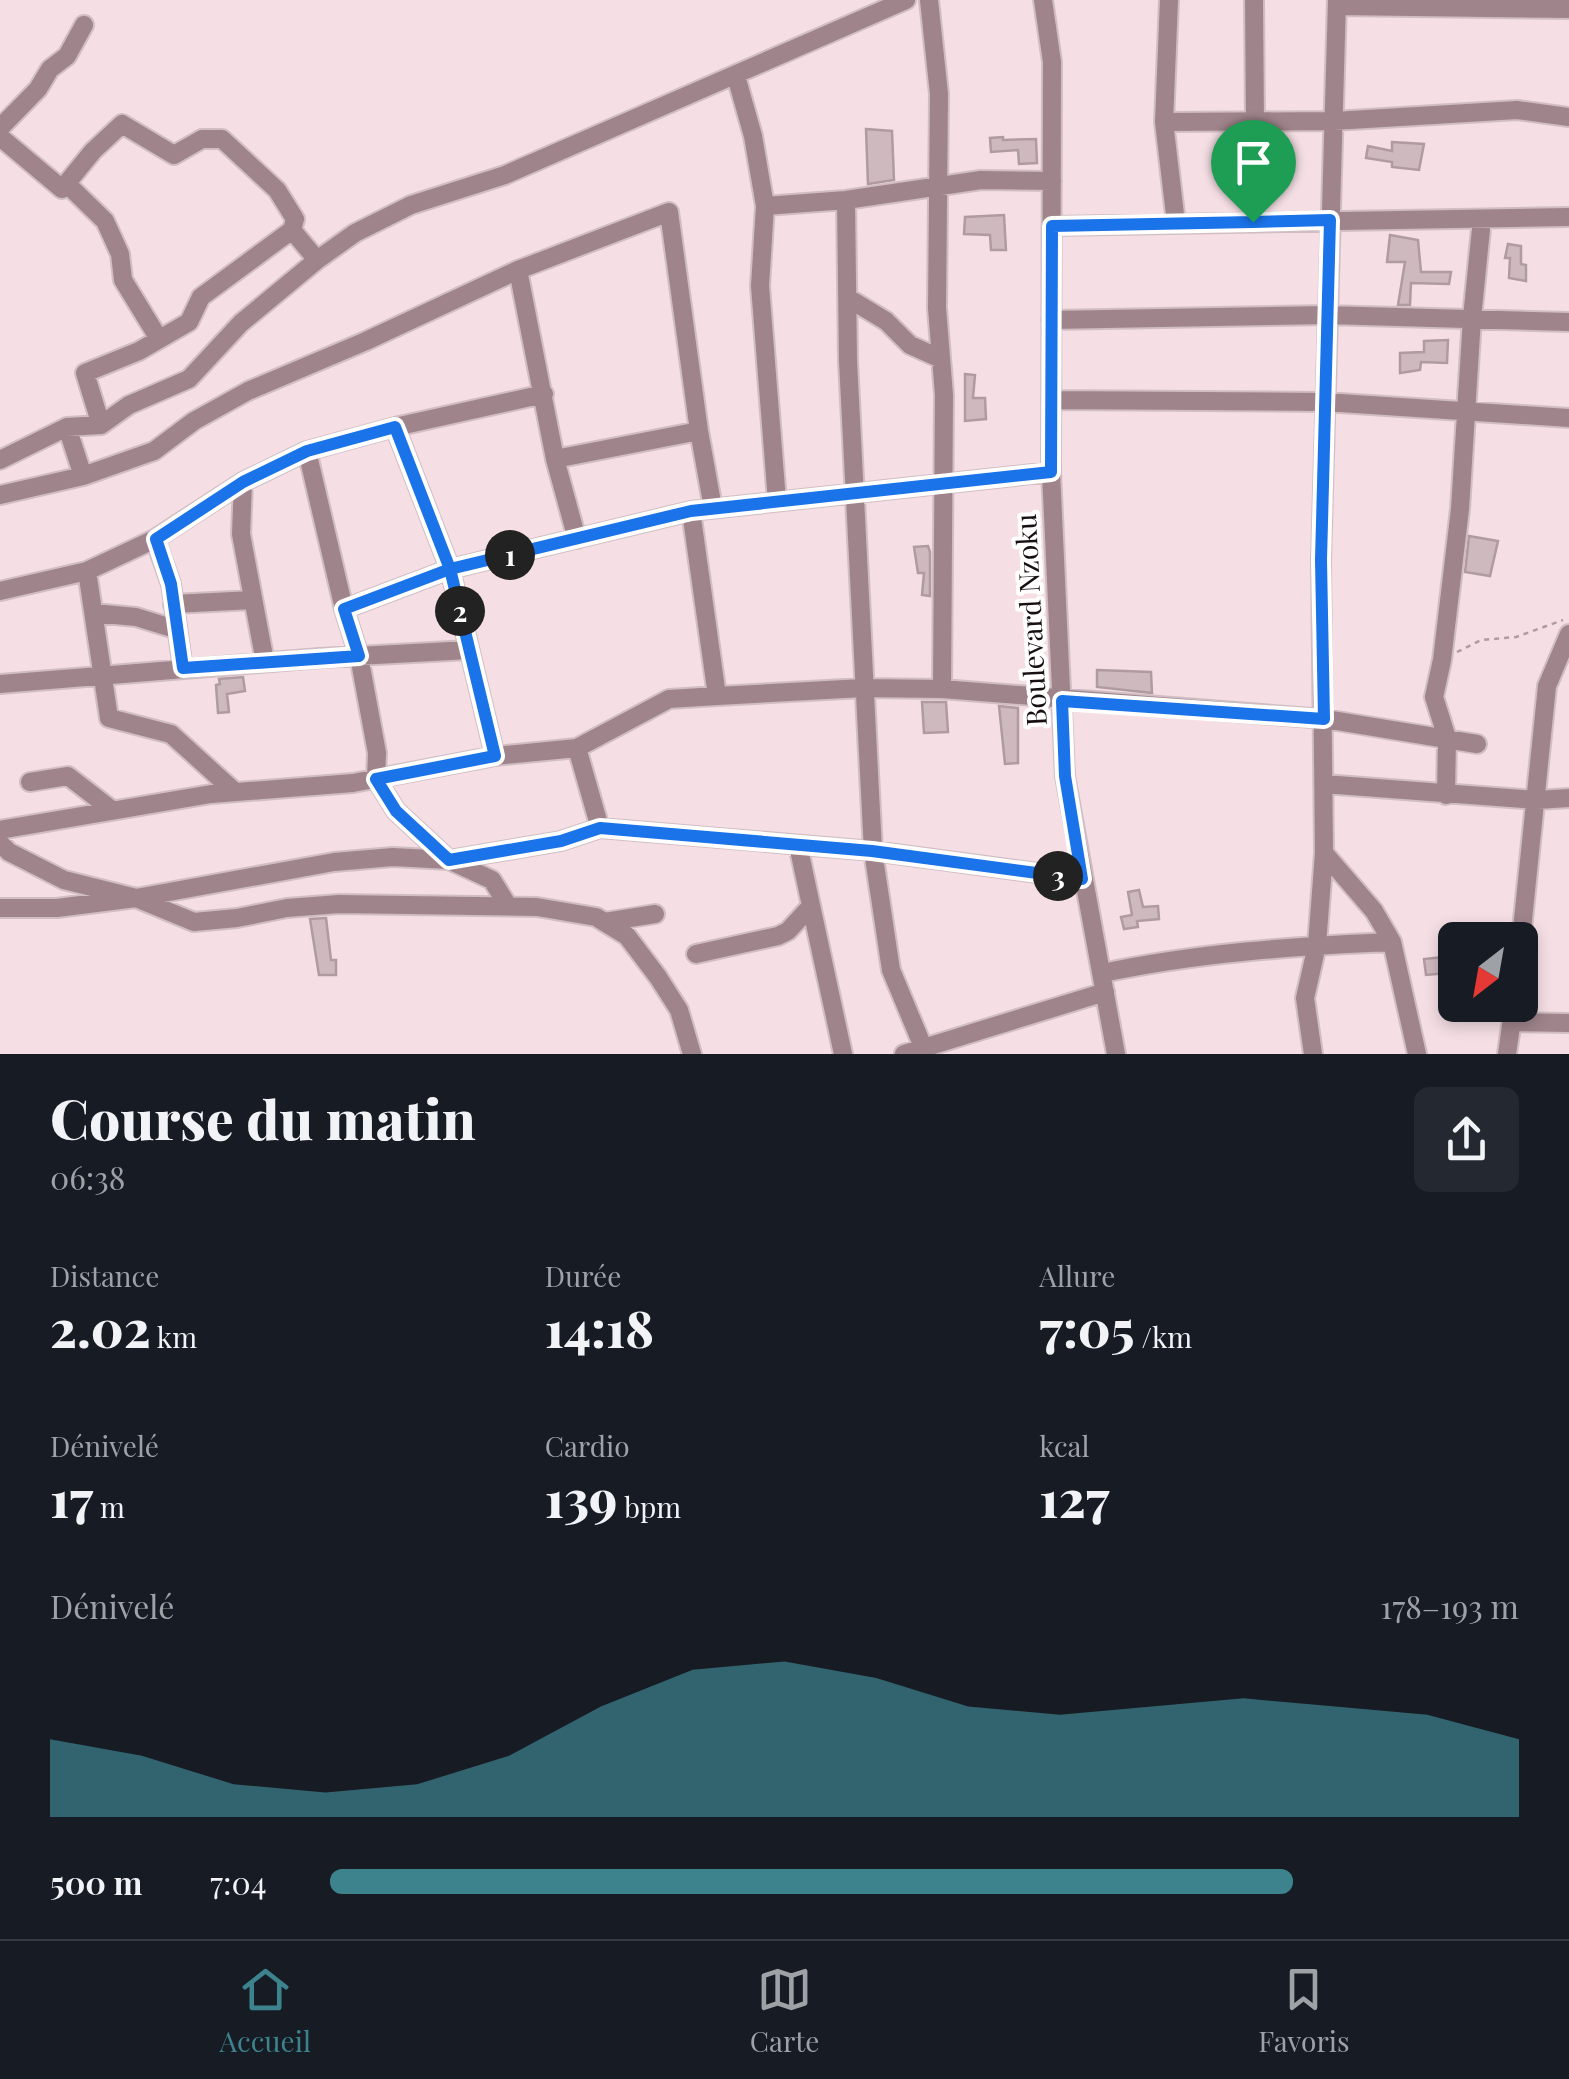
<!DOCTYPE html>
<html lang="fr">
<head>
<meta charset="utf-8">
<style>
	body { margin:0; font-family:"Playfair Display",serif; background:#242831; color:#f1f3f6; height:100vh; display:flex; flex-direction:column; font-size:38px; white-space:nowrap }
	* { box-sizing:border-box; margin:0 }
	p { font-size:32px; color:#9ea1a6 }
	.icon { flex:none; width:55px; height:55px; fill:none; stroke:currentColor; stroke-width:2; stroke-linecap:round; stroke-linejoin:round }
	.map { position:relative; height:1054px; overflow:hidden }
	.panel { display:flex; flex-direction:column; background:#171b24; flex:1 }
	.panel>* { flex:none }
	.needle { width:65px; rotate:211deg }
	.buttons { position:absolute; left:1438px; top:922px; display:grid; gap:20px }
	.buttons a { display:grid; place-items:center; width:100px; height:100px; border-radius:15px; background:#171b24; box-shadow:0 5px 15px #0003; font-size:50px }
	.pin { position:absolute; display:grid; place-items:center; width:85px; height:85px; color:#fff; margin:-102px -42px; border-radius:50% 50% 50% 0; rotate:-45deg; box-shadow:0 0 10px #0007 }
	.pin .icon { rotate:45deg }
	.km { position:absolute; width:50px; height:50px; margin:-25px; border-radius:50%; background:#222; color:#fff; font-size:28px; line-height:50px; text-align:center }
	.round { display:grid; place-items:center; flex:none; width:105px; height:105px; border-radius:15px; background:#242831 }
	.summary { display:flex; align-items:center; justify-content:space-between; height:170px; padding:0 50px }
	h1 { font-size:55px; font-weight:800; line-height:75px }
	.metrics { display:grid; grid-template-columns:repeat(3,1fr); gap:15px; height:170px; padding:10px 50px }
	.metrics div { display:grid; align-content:center }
	.metrics b { font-size:50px; font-weight:800 }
	.metrics small { font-size:28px; font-weight:400 }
	.metrics p { font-size:28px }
	.chart { height:280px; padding:20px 50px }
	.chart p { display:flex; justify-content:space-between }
	.chart svg { width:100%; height:180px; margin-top:10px; fill:#3d838e; opacity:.7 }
	ul { padding:0 50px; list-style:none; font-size:32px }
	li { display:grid; grid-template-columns:160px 120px 1fr; align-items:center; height:75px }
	li i { height:25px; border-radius:12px; background:#3d838e }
	.tabs { display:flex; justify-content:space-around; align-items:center; height:140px; border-top:2px solid #363941; background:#171b24; font-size:28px; color:#9ea1a6 }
	.tabs a { display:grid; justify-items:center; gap:5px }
	.tabs .active { color:#3d838e }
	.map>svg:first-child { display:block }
	.building { fill:#ceb9bf; stroke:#af9ba1; stroke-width:2.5 }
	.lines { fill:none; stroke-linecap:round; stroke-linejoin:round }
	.minor-casing { stroke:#d1bec3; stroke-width:22 }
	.path { stroke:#ad9ca1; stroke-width:2.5; stroke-dasharray:5 5; stroke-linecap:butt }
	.minor { stroke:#a0848c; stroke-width:18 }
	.route-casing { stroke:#fff; stroke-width:20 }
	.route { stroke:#1a73e8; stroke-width:12 }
	.labels { text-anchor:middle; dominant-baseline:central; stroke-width:8; stroke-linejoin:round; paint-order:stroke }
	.street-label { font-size:28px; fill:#170f12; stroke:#fff }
</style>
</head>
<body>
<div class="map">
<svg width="1569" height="1054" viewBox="0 0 1569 1054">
	<rect width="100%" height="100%" fill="#f5dfe5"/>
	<path class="building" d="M866,129L892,131L894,180L868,184Z
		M1003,137V140L1036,139L1037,163L1019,164L1018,150L991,152L990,138Z
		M1392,142L1424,144L1419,170L1392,167V162L1366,158L1368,146L1392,151Z
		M1004,215L1006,250H991L990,235L964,234L965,217Z
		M1390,235L1418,240L1421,272H1451L1449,284L1411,283L1410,305H1398L1405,262H1387Z
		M1508,244L1521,246V264L1526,265V281L1509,278L1510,258H1505Z
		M1448,340L1447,363L1421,362L1420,370L1400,373V353L1424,352V341Z
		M965,374L975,375L973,398H985L986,419L965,421Z
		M1469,536L1498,541L1490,576L1465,572Z
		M928,546L930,552V596L922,595L924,573H918L914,547Z
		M1097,670L1151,672L1152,693L1097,687Z
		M243,677L245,691L227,694L229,712L218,713L216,685L220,684L219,679Z
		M922,702H946L948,732L924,733Z
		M999,706L1018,708V763L1005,764Z
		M1139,890L1143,907L1158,906L1159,919L1137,921L1138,927L1124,929L1121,917L1132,915L1128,892Z
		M326,918L331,960H336V975H319L310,919Z
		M1443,936H1455V968H1447V973L1426,975L1424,959L1443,957Z"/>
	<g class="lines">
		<defs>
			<path id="minor" d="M929,0L939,94L937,308L944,395L942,689
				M1043,0L1052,62L1051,472L1065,776L1116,1054
				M1169,0L1164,122L1176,223
				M1254,0L1255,122
				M1337,0L1321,560L1324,853L1374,911L1392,942L1417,1054
				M1337,6L1569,9
				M736,76L753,136L765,206L760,286L777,501
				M1164,122L1334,121L1517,110L1569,117
				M0,128L38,89L50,69L67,56L84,25
				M0,137L62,189L93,151L122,124L174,155L202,139H222L277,190L295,219L292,230L317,260
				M67,184L105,221L120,254L123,280L159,339
				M846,200L848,361L873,851L891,970L926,1054
				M765,206L846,200L981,180L1052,181
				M1052,226L1569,217
				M518,270L555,459L577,539
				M848,298L886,321L910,345L939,358
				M1051,320L1328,315L1569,322
				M1051,400L1325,402L1569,418
				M101,425L85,373L139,351L189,322L201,297L292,230
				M67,427L83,476
				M395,427L450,569L495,756
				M307,451L344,609L359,656L377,753L376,779L396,811L449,860L492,880L508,906
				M555,459L699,431
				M0,460L67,427L101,425L129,405L189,379L241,323L317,260L355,233L411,205L505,175L906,0
				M243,482L241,534L265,662
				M0,495L83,476L154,451L194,421L248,391L366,341L518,270L669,212L699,431L713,508
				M691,511L717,696
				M155,539L171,584L183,669
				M87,571L109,718L171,734L235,792
				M0,591L87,571L155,539L243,482L307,451L395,427L544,394
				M173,604L253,600
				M344,609L450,569L691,511L1051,472
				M94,613L136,617L175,629
				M0,684L320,658L469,650
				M577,748L600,828
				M30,782L68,776L112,810
				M1324,784L1537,800L1569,798
				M1446,795L1447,738L1434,697L1442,660L1460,509L1472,318L1482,219
				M0,830L211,794L353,783L495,756L577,748L669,699L717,696L863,688L942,689L1325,719L1477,744
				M0,843L9,852L64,880L136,898L194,922L237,918L287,908L339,904L537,907L596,917L627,936L658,977L679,1010L692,1054
				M798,845L843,1054
				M0,908H57L136,898L334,862L393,857L449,860L561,841L600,828L873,851L1083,879
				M605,922L655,914
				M1520,949L1547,686L1569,634
				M696,954L778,936L788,931L811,906
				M1103,973C1197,953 1295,946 1392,942
				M1512,1022L1569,1023
				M904,1054L1105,992
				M1313,1054L1305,998L1317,945L1324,853
				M1507,1054L1514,1005"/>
		</defs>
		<use href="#minor" class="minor-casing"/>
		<path class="path" d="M1457,652L1481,640L1516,637L1563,620"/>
		<use href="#minor" class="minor"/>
	</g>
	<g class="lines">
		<defs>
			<path id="route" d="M1253,222L1052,226L1051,472L691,511L450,569L344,609L359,656L183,668L171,584L156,539L243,482L307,451L395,427L450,569L495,756L376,779L396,811L449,860L561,841L600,828L872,851L1082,879L1065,776L1062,701L1324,719L1321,560L1330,220L1253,222"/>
		</defs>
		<use href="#route" class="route-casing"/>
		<use href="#route" class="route"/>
	</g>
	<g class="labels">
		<g class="street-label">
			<text transform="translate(1030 620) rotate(-93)">Boulevard Nzoku</text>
		</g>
	</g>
</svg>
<div class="buttons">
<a><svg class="needle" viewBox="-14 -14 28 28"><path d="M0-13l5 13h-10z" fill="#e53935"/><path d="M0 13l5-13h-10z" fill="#9ea1a6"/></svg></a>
</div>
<div class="pin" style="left:1253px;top:222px;background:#1e9e55"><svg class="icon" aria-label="arrive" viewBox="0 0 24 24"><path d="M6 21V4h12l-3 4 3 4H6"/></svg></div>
<b class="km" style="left:510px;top:555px">1</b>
<b class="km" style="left:460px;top:611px">2</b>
<b class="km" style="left:1058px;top:876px">3</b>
</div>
<section class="panel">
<div class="summary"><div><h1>Course du matin</h1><p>06:38</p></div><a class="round"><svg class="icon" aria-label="share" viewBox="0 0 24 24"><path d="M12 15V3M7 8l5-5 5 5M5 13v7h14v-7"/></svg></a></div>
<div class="metrics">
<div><p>Distance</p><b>2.02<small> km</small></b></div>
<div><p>Durée</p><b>14:18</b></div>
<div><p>Allure</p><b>7:05<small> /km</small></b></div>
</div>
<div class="metrics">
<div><p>Dénivelé</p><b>17<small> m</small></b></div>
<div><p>Cardio</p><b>139<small> bpm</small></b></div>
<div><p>kcal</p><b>127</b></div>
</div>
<div class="chart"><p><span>Dénivelé</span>178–193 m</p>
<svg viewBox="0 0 160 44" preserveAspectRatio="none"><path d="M0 44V25L10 29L20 36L30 38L40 36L50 29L60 17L70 8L80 6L90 10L100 17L110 19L120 17L130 15L140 17L150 19L160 25V44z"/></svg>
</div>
<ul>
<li><b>500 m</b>7:04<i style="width:81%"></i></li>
</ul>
</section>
<nav class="tabs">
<a class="active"><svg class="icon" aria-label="home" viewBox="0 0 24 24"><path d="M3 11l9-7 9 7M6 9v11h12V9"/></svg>Accueil</a>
<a><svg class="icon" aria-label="map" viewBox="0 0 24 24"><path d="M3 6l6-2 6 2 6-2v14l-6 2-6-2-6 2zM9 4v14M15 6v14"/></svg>Carte</a>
<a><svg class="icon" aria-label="saved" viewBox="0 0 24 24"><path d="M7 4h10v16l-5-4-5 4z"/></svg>Favoris</a>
</nav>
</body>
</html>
